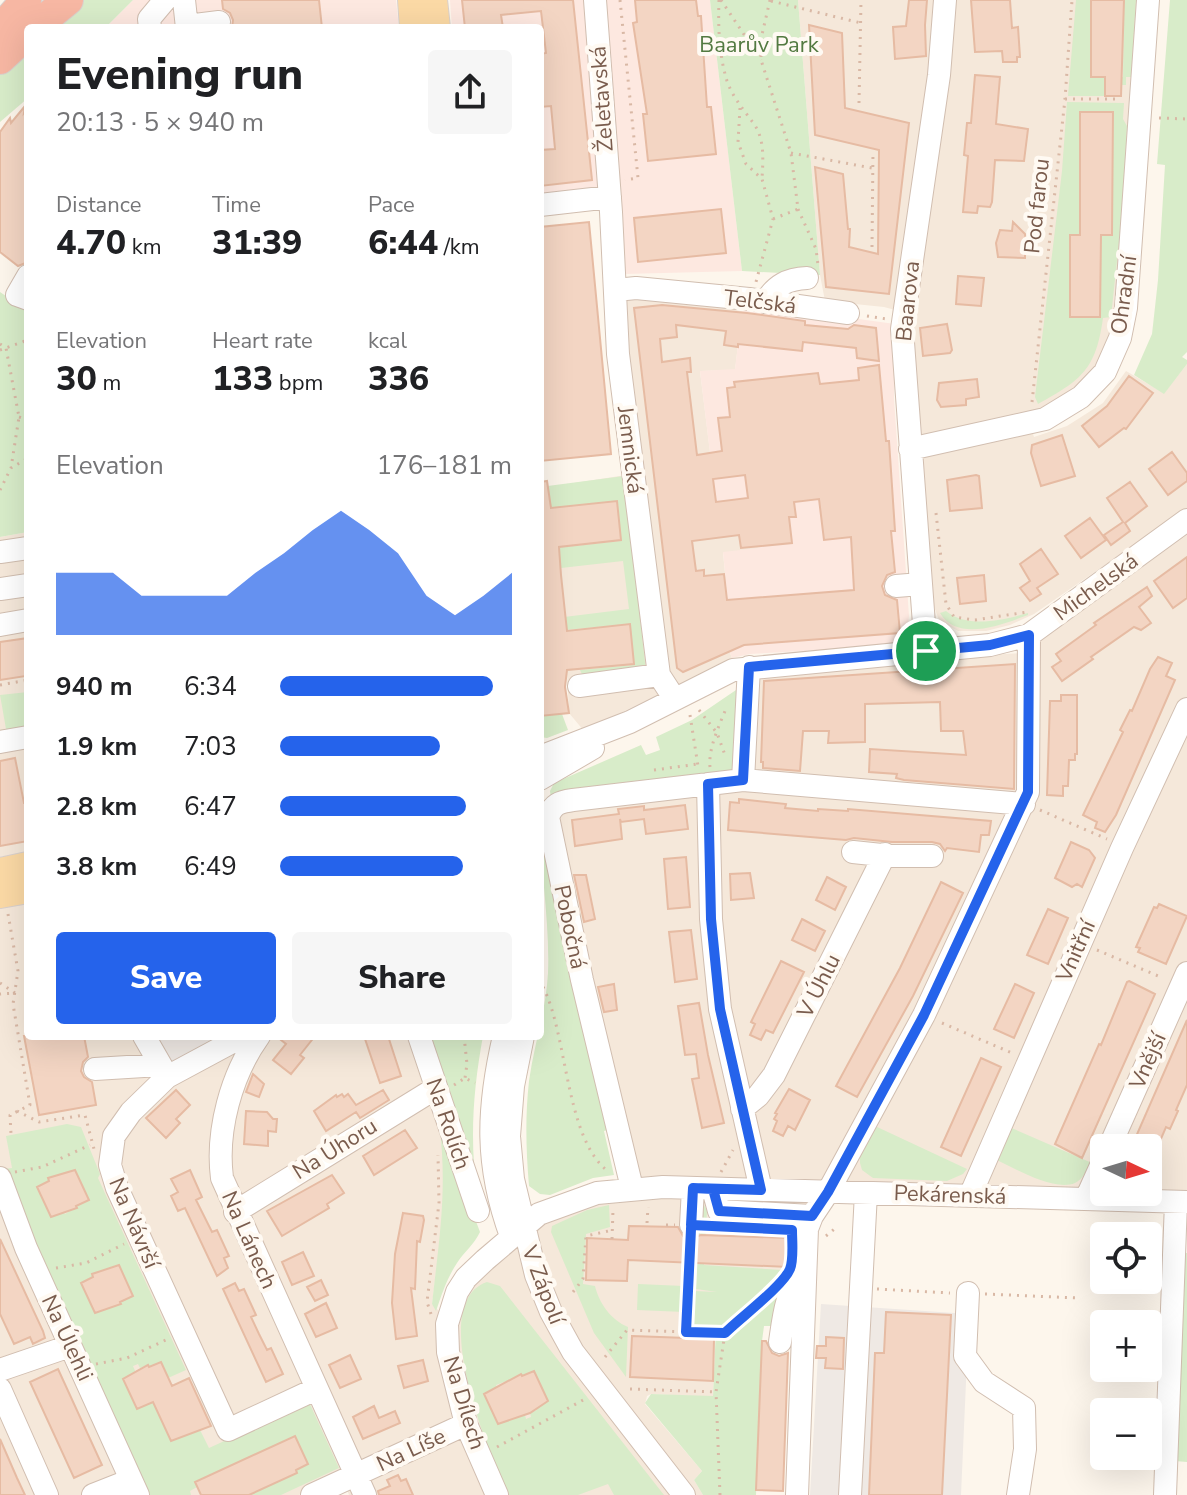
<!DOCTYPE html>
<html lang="en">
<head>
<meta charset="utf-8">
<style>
	body { margin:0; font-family:"Nunito Sans",sans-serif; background:#f6f6f6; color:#202124; height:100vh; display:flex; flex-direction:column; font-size:30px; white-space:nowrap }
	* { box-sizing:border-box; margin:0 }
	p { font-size:26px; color:#757577 }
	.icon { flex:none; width:44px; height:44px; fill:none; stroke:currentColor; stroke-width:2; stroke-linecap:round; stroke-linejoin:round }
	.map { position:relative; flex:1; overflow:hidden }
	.panel { position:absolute; left:24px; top:24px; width:520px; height:1016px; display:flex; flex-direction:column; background:#fff; border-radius:8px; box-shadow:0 8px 32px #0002 }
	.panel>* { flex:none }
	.needle { width:52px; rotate:94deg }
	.tools { position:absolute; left:1090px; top:1134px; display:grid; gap:16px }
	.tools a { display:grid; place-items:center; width:72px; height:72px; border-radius:8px; background:#fff; box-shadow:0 8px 32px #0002; font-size:40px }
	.pin { position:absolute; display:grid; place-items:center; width:68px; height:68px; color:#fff; margin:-34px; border:4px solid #fff; border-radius:50%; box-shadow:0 2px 8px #0007 }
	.round { display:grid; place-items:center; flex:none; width:84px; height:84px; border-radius:8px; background:#f6f6f6 }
	.overview { display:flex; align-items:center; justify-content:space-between; height:136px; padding:0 32px }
	h1 { font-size:44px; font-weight:800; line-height:60px }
	.stats { display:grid; grid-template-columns:repeat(3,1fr); gap:12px; height:136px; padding:8px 32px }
	.stats div { display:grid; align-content:center }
	.stats b { font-size:34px; font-weight:800 }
	.stats small { font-size:22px; font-weight:400 }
	.stats p { font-size:22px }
	.chart { height:224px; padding:16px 32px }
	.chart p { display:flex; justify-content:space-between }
	.chart svg { width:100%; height:144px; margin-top:8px; fill:#2563eb; opacity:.7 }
	.cta { display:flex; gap:16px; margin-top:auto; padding:16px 32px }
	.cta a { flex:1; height:92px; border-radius:8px; background:#2563eb; color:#fff; font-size:32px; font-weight:800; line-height:92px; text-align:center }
	.cta a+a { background:#f6f6f6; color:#202124 }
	ul { padding:0 32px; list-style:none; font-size:26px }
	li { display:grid; grid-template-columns:128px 96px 1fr; align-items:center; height:60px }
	li i { height:20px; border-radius:10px; background:#2563eb }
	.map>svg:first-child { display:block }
	.residential { fill:#f5e8da }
	.commercial { fill:#fde8e0 }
	.industrial { fill:#efe9e4 }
	.green { fill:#d8ecc9; fill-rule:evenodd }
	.building { fill:#f3d5c3; stroke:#e6bba3; stroke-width:2; fill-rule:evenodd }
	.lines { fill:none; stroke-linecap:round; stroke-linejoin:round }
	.minor-casing { stroke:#d1beb0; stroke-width:24 }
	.major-casing { stroke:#dad1cd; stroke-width:28 }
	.highway-casing { stroke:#dad1cd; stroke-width:32 }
	.path { stroke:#d9b8a5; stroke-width:3; stroke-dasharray:2 6; stroke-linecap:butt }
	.minor { stroke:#fff; stroke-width:22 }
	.major { stroke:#fbd9a5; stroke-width:26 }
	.highway { stroke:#f7b7a3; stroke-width:30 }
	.route-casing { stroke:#fff; stroke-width:16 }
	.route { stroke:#2563eb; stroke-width:10 }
	.labels { text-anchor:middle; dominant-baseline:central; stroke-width:8; stroke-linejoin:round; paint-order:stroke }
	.park-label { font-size:22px; fill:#537a41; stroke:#fffaf3 }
	.street-label { font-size:22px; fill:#7a5c4d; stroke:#fffaf3 }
</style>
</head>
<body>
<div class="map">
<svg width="1187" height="1495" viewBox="0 0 1187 1495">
	<rect width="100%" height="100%" fill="#fdf6ec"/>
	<path class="residential" d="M798,0H1143L1119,313L1094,374L1062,399L1028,418L1034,437L1067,426L1103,403L1126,371L1164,393L1187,364V508L1034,614L1010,625L986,631H958L939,620L933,604L910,324L914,315L884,307L825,301L820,275Z
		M644,297L743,303L735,370L700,371L716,501L753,498L758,549L723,553L729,613V650L732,658L584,731L569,713L567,672L553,673L540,509L548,487L626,475L609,302Z
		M28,532V852L0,857V537Z
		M1187,535V1192L1148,1190V1148H1104V1188L962,1187L767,1179L640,1180L551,798L735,771L738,681L757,676L907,660L1022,653Z
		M28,901V1036H151L170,1069L232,1036H428L444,1163L443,1220L432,1304L452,1324L471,1282L554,1215L592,1201L642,1194L812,1202L797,1269L782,1270L717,1290L713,1397L651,1394L647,1396L645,1404L702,1471L694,1480L703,1495H349L342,1476L299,1495H0V906Z"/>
	<path class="commercial" d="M133,0H396L399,28H105Z
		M450,0H710L742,271L624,274L617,188L540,194V28H452Z
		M743,303L895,324L894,399L909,616L907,633L903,641L893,646L750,654L732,658L729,650V613L723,552L758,548L753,498L716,502L700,371L735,369Z"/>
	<path class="industrial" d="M151,1036H232L181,1063L170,1061Z
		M821,1304L969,1314L961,1495H810Z"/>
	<path class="green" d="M84,0H133L105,28H47Z
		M710,0H798L820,275L742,271Z
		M1076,0H1091V77H1123L1124,0H1136L1131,77H1126V85H1105V96H1068Z
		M1170,0H1187V352L1182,357L1187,360V364L1164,394L1134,375L1152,334L1158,280L1165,165L1157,164Z
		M28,44V98L0,122V69Z
		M1067,102L1124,103L1123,119L1127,126L1122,214L1111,317L1103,318C1096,369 1082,380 1038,404L1035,397L1062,171ZM1080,112H1113L1101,235L1100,317H1070V235H1080Z
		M0,292L28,311V532L0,537Z
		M624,476L646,671L585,680L580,670L634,665L629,624L565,630L556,618L629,609L623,561L561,568L556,548L620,541L618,504L617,501L550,508L548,493L540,487Z
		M946,611C968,629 1003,620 1028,613V615C1003,624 958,643 940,613Z
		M736,690L735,771L551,798L550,791L554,783L641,745L646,755L660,750L656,737L692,720Z
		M28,692V760L25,744L0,748V730L6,729L0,695Z
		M562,714L568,730L547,738L540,737V716Z
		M540,819L615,1128L604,1131L614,1175L593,1178L550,1195L540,1194L529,1186C526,1150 525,1117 529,1081C534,1044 546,1011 548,973C550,921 540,870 540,819Z
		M428,1036H483C475,1079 471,1121 474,1164L469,1163Z
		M439,1123L480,1232C474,1245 464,1252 457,1263C447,1278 442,1294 436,1311L432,1304C439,1240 448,1188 439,1123Z
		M67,1124L81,1127L100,1174L98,1178L186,1370L168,1378L161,1362L149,1367L147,1365L140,1368L138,1364L133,1366L136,1373L123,1379L137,1409L153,1402L171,1441L199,1428L209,1448L309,1402L339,1468L281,1495H249L308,1464L295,1436L195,1482L197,1487L190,1491L191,1495H142L3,1169L12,1168L6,1136ZM75,1170L88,1200L65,1214L63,1212L51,1217L37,1187L49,1181V1178ZM105,1269L121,1304L95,1313L81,1283Z
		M875,1126L967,1169L963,1174L947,1181L873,1178L862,1170L860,1163V1157Z
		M1007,1126L1092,1163C1087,1170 1083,1179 1075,1183C1054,1192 1014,1168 995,1159Z
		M703,1203L707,1211L704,1265L782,1270V1287L773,1326H764L762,1341L756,1495H703L694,1480L702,1471L645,1403L651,1394L713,1396L716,1327L692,1326L694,1291L717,1292L696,1289L698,1216Z
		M609,1205L610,1227L586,1234L583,1284L595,1286C599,1303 611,1320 628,1327L626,1377L594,1333L551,1232L552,1226L587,1210Z
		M1181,1253H1187V1462L1175,1461Z
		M487,1282L500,1286L664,1495H614L608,1484L578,1495H507C491,1456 425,1303 487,1282ZM534,1371L548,1401L536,1407L537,1410L530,1413L531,1417L526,1419L525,1415L499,1424L484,1394L497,1388L496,1385Z
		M638,1284L684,1286V1312L637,1310Z"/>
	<path class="building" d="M222,0H319L322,28H232L233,20L230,13L223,9Z
		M462,0H573L592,180L540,186V150L555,149L551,106L540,107V54L546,53L541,11L501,15L503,28H465Z
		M635,0H696L698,16H701L707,107H711L716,154L648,161L643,114H647L633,23L637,22Z
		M909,0H927L925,25L926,56L895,59L893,27L906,26Z
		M971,0H1010L1012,28L1018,27L1020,57H1017V62H1003L1002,51L975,52Z
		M1091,0H1124L1121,96H1105V77H1091Z
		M809,25L842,33L845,108L909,123L889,294L826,287L815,167L843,174L848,229H850L849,247L878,254L879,150L815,135Z
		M975,75L1000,77L996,124L1028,129L1024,161L995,160L992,202L990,207L978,206L977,213L963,212L968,156L964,155L967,123H971Z
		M25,106L24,113L28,108V262L18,266L0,252V132L10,118L11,123Z
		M1080,112H1113L1112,235H1101L1100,317H1070V235H1080Z
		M721,209L726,253L638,262L634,218Z
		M589,222L611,454L540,461V227Z
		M1013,222L1025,234L1028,254H1025V258L998,257L996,243L1000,230L1012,231Z
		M958,276L984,278L981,306L956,304Z
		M662,305L747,313L805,321V325L848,329L854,325L876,328L879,361L857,358L856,348L803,342L802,351L738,344V347L724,345L726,331L676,325L677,337L660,339L662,362L690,358L691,372H687L697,455L722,451L718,418L730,417L727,388L735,387L734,382L818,373L820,384L859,380L858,368L879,365L886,441H889L895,531H891L895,572L887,575L882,586L885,595L897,600L900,633L744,645L683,672L677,668L634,308ZM745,475L748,498L716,502L713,479ZM819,499L824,540L851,537L854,590L727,600L724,574L704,576V570L696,571L692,541L739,535L741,548L792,543L789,517H796L794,502Z
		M947,324L952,350L950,353L923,356L920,328Z
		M1129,376L1153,393L1126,429L1124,428L1099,447L1082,426L1107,406Z
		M977,379L979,397L966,399V405L941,407L937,400L939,383Z
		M1062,435L1075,476L1041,486L1031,453L1032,445Z
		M1172,452L1187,473V481L1168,495L1149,469Z
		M976,475L979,476L982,508L950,511L947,480Z
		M547,481L551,508L617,501L621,540L559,547L561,575L567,631L630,624L634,664L567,670L565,687L569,713L540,716V482Z
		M1130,482L1147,506L1125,523L1130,531L1111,545L1104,535L1123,522L1107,498Z
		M1090,518L1106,540L1081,558L1065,536Z
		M1041,549L1058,574L1037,588L1041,594L1030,601L1020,588L1030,581L1020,564Z
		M1187,557V598L1173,608L1154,581Z
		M984,575L986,601L960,604L957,578Z
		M1147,587L1152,596L1139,607L1151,623L1141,630L1134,627L1091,657L1093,659L1062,681L1052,667L1061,661L1056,654L1096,625L1094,623Z
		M28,638L26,676L0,680V642Z
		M1158,657L1172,663L1166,676L1175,680L1116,815L1105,832L1095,828L1097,822L1083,815L1123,732L1120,730L1130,710L1132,711L1150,669Z
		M1015,664L1014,789L904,780L896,778L897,774L869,772L870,749L966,755L963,731H941L940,702L865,704V742L828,743L829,731H803L800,771L763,768V762H761L764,681Z
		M1061,695H1077V754H1075V760H1069L1068,786H1063V796L1047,795L1050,701H1061Z
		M15,758L24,803H28V841L0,846V761Z
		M739,799L786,804L785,808L818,811V809L848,811V809L991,821L989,835H981L979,852L947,848L945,851L940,844L932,842H892L854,838L846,840L728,830L730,802L739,803Z
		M685,805L688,829L646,834L644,819L621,822L620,819L622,839L575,846L572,820L619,814L618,809L644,806V810Z
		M1071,842L1089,850L1095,858L1082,887L1077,884L1072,887L1055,878Z
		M686,857L690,907L668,909L664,859Z
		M750,873L754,898L731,900L730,874Z
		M574,875H586L595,919L584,922Z
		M827,877L846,887L835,910L816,900Z
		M941,882L963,893L913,996L857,1097L836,1086L900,968Z
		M1159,904L1187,916L1166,964L1138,952L1140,948L1136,947L1154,907L1157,908Z
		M1048,909L1068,918L1048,964L1027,955Z
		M802,919L825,931L815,951L792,940Z
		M691,930L697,979L675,982L669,932Z
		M781,961L804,972L773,1033L766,1030L761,1040L750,1035L755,1024L751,1022Z
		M1129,981L1155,994L1082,1158L1055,1144L1099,1044L1101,1045L1127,982Z
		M614,984L617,1010L604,1012L598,987Z
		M1015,984L1034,993L1014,1038L994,1029Z
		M699,1003L708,1055L724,1123L702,1128L692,1079L699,1078L696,1054L685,1055L678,1006Z
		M1187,1020V1085L1176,1110L1178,1111L1170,1129L1166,1127L1157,1148H1131Z
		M24,1036H84L88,1057L83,1062L81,1071L84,1077L92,1082L96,1105L39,1115Z
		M276,1036H315L300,1055L304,1058L291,1074L273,1060L286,1044Z
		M364,1036H388L401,1076L380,1083Z
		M981,1058L1001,1067L961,1156L941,1147Z
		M253,1074L264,1084L259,1097L246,1092Z
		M789,1089L810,1100L795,1130L788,1126L783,1136L773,1131L777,1121L774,1119L777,1114L775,1113Z
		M176,1090L190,1105L176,1119L180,1123L166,1138L146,1118Z
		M383,1090L389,1100L360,1118L356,1112L326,1131L314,1111L336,1095L337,1097L342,1094L344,1097L348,1094L356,1105Z
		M246,1111L267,1112L273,1119H277L276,1132L268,1131V1146L244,1144Z
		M405,1130L417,1148L374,1175L363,1156Z
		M75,1170L89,1200L76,1206L77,1208L51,1217L37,1187L49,1181L48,1178Z
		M190,1170L202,1197L196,1200L212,1232L217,1230L229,1256L224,1258L228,1268L217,1276L185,1208L178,1211L171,1196L178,1192L171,1179Z
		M332,1175L344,1193L327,1204L329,1208L282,1236L267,1211Z
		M403,1213L423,1216L424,1220L420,1242L417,1241L415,1289L411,1288L417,1336L396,1339L392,1303L395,1254Z
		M629,1226L678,1227L683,1236L689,1239L701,1235L789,1238L788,1267L628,1260L627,1281L586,1280L587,1238L628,1240Z
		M0,1239L43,1331L45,1338L33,1344L30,1337L14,1344L0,1314Z
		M303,1252L314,1276L292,1285L282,1262Z
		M119,1265L133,1296L120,1302L121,1304L95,1313L81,1283L93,1277L92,1274Z
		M321,1280L328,1295L315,1301L307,1287Z
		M235,1283L239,1291L244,1289L256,1315L251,1317L259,1334L267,1350L271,1348L283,1374L266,1382L223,1289Z
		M326,1303L337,1328L316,1337L305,1314Z
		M886,1312L951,1315L942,1495H869L875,1353H884Z
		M632,1336L714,1339L713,1381L630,1377Z
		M826,1337L844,1338L843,1369L825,1368L826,1358H816L817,1346H826Z
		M762,1341H766L772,1353L779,1356L788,1353L783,1491L756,1490Z
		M350,1355L361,1379L340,1388L329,1365Z
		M423,1360L428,1381L404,1388L398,1366Z
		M161,1362L172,1386L189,1378L211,1426L171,1441L153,1402L137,1409L123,1379L148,1365L149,1367Z
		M58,1369L102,1465L74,1478L30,1382Z
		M534,1371L548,1401L530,1413L498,1424L484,1394L521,1374L522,1376Z
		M374,1406L379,1418L395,1411L400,1423L363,1439L353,1417Z
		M295,1436L308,1464L296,1470L297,1473L249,1495H201L195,1482Z
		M0,1439L17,1478L25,1495H0Z
		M398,1475L401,1481L406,1479L413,1495H379L378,1491L390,1486L387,1480Z"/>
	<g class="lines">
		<defs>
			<path id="minor" d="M184,0L187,28
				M595,0L611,212L618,354L659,675L674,698
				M187,26L219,22
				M150,28L149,19L165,0
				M540,205L610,197
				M28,276L17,295L28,299
				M616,290L636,288L749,299L848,313
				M765,302C776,285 787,279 807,278
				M910,449L1045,419L1081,397L1105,372L1120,338L1126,308L1148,0
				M0,552L28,548
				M896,586L921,584
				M0,589L28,585
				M0,625L28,620
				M926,651L902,329L939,75L945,0
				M579,686L659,675
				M0,742L28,737
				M540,757L630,722L733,670L990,645L1029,635L1187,520
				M540,779L593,748
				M743,780L749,667
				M708,784L711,919L720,1009L761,1190
				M853,852L891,856H932
				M144,1036L167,1076
				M259,1036C231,1075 216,1131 222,1178L365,1495
				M419,1036L478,1211
				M504,1036C487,1109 485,1165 511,1236
				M523,1036L513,1086L509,1136L513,1179L536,1275L551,1312L573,1352L684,1495
				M255,1041H234L167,1077L131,1112L114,1136L110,1165L117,1188L228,1430L316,1389
				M95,1069L160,1065
				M742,1109L758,1096L774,1075L885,854
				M1109,1148L1187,973
				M0,1178L26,1248L138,1495
				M632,1188L582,980L548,817C553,804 559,802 573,800L743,780L1024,804
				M713,1189L719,1211L812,1216
				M970,1196L1122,848L1187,709
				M1086,1199L1104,1159
				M235,1212L436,1088
				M691,1225L693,1188
				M968,1293L965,1356L984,1382L1024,1408L1025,1449L1018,1495
				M780,1342C784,1314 786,1292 804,1269
				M0,1370L70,1346
				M0,1389L47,1495
				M93,1495L131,1480
				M312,1495L466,1424
				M497,1495L466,1424L448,1352L447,1324L457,1292L466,1278L485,1260L539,1214L597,1193L663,1187L1187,1202
				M797,1495L807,1229L812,1216L828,1192L924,1015L1028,792L1029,635
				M850,1495L866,1193
				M1165,1495L1176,1202"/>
			<path id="major" d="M411,0L413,28
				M434,0L437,28
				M0,871L28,865
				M0,895L28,890"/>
			<path id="highway" d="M34,28L68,0
				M0,30L26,0
				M0,59L28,33"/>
		</defs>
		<use href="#minor" class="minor-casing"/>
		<use href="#major" class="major-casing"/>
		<use href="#highway" class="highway-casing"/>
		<path class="path" d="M620,0L638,178L625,180
			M719,0C718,28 719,55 727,81C733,98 744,110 754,124C765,140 763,160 762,179
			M721,0L761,60
			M770,0L761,39V60L791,153L798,209L773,219
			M771,1L861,23
			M1065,99H1121
			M859,103L861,0
			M740,108L738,142L746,164L762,179L773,219L756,282
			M1159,118L1187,119
			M791,153L872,168
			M798,209L816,249L818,265
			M872,247L873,151
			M867,316L887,319
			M0,344L6,348L19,417L11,468
			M0,350L28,340
			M1032,402L1065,99L1072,0
			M19,417L28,420
			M0,490L11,468L28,458
			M936,513L946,604L954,617L975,620L1027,612
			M0,685L28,680
			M699,710L717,733L725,755
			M690,715L698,766
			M710,767C708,748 720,724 727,706
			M654,770L698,764
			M1040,810L1107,839
			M8,914L18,971L13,1004L30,1105L10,1115L11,1134
			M1097,950L1163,978
			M0,983L15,993L0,994
			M543,987C568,1035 565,1140 609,1172
			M942,1023L1012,1053
			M464,1036L467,1064L465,1078
			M454,1085L465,1078L475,1083
			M17,1111L39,1122L85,1115L94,1149
			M15,1172L42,1167L90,1145
			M721,1172L733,1150
			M647,1223L648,1207
			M666,1225H675
			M826,1236L838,1226
			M612,1239L613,1210
			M56,1268L86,1263L124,1244
			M877,1289L950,1293
			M573,1292L583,1279L586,1236L613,1230
			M985,1294L1078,1298
			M431,1314L427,1302L439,1203L438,1155
			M686,1332L691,1241
			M605,1357L627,1330L725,1333
			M96,1364L127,1358L168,1339
			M630,1389L716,1392
			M497,1447L585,1399
			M720,1495L716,1392L725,1333L771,1292"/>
		<use href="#minor" class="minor"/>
		<use href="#major" class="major"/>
		<use href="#highway" class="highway"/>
	</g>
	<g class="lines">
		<defs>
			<path id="route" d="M926,651L749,667L743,780L708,784L711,919L720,1009L761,1190L693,1188L691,1225L792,1230C792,1242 794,1259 790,1269C783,1286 740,1318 725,1333L686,1332L693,1188L713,1189L719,1211L812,1216L828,1192L924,1015L1028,792L1029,635L990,645L926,651"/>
		</defs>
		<use href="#route" class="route-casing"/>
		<use href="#route" class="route"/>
	</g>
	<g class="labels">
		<g class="park-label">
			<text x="759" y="45">Baarův Park</text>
		</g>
		<g class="street-label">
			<text transform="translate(602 99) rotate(-94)">Želetavská</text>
			<text transform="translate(1037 206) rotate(-84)">Pod farou</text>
			<text transform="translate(1124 295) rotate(-82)">Ohradní</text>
			<text transform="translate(908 301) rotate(-84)">Baarova</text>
			<text transform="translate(760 302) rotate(7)">Telčská</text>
			<text transform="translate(630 450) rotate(83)">Jemnická</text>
			<text transform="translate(1096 587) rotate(-36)">Michelská</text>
			<text transform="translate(570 927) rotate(78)">Pobočná</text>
			<text transform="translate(1076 951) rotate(-66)">Vnitřní</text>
			<text transform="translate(819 986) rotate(-63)">V Úhlu</text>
			<text transform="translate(1148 1061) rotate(-66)">Vnější</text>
			<text transform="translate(448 1124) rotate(71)">Na Rolích</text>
			<text transform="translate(335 1149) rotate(-32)">Na Úhoru</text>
			<text transform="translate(950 1195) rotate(2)">Pekárenská</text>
			<text transform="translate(134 1223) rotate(67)">Na Návrší</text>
			<text transform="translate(249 1240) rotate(66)">Na Lánech</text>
			<text transform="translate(543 1285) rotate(69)">V Zápolí</text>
			<text transform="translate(67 1338) rotate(65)">Na Úlehli</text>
			<text transform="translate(464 1403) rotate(73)">Na Dílech</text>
			<text transform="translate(411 1450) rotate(-25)">Na Líše</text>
		</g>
	</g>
</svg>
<div class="tools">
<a><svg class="needle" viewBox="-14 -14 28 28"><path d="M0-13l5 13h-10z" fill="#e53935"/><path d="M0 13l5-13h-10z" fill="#757577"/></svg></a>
<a><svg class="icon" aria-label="locate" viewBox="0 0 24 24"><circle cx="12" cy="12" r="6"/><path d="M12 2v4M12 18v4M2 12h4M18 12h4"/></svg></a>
<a>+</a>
<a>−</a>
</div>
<div class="pin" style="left:926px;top:651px;background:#1e9e55"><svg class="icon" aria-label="arrive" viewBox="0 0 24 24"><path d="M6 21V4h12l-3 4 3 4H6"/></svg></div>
<section class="panel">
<div class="overview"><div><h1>Evening run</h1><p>20:13 · 5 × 940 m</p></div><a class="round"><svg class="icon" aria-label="share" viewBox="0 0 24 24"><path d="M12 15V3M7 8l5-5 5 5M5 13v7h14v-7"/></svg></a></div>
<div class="stats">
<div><p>Distance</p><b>4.70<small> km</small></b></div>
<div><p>Time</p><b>31:39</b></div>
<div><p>Pace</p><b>6:44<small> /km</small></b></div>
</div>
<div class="stats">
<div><p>Elevation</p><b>30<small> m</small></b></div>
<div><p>Heart rate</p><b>133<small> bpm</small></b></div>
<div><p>kcal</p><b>336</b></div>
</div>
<div class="chart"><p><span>Elevation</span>176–181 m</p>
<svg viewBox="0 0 160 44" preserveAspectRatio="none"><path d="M0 44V25L10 25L20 25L30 32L40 32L50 32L60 32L70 25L80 19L90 12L100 6L110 12L120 19L130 32L140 38L150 32L160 25V44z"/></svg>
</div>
<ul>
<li><b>940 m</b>6:34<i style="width:92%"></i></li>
<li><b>1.9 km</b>7:03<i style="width:69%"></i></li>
<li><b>2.8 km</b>6:47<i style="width:80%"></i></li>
<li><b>3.8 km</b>6:49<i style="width:79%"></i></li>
</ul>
<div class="cta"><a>Save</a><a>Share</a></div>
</section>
</div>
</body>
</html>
